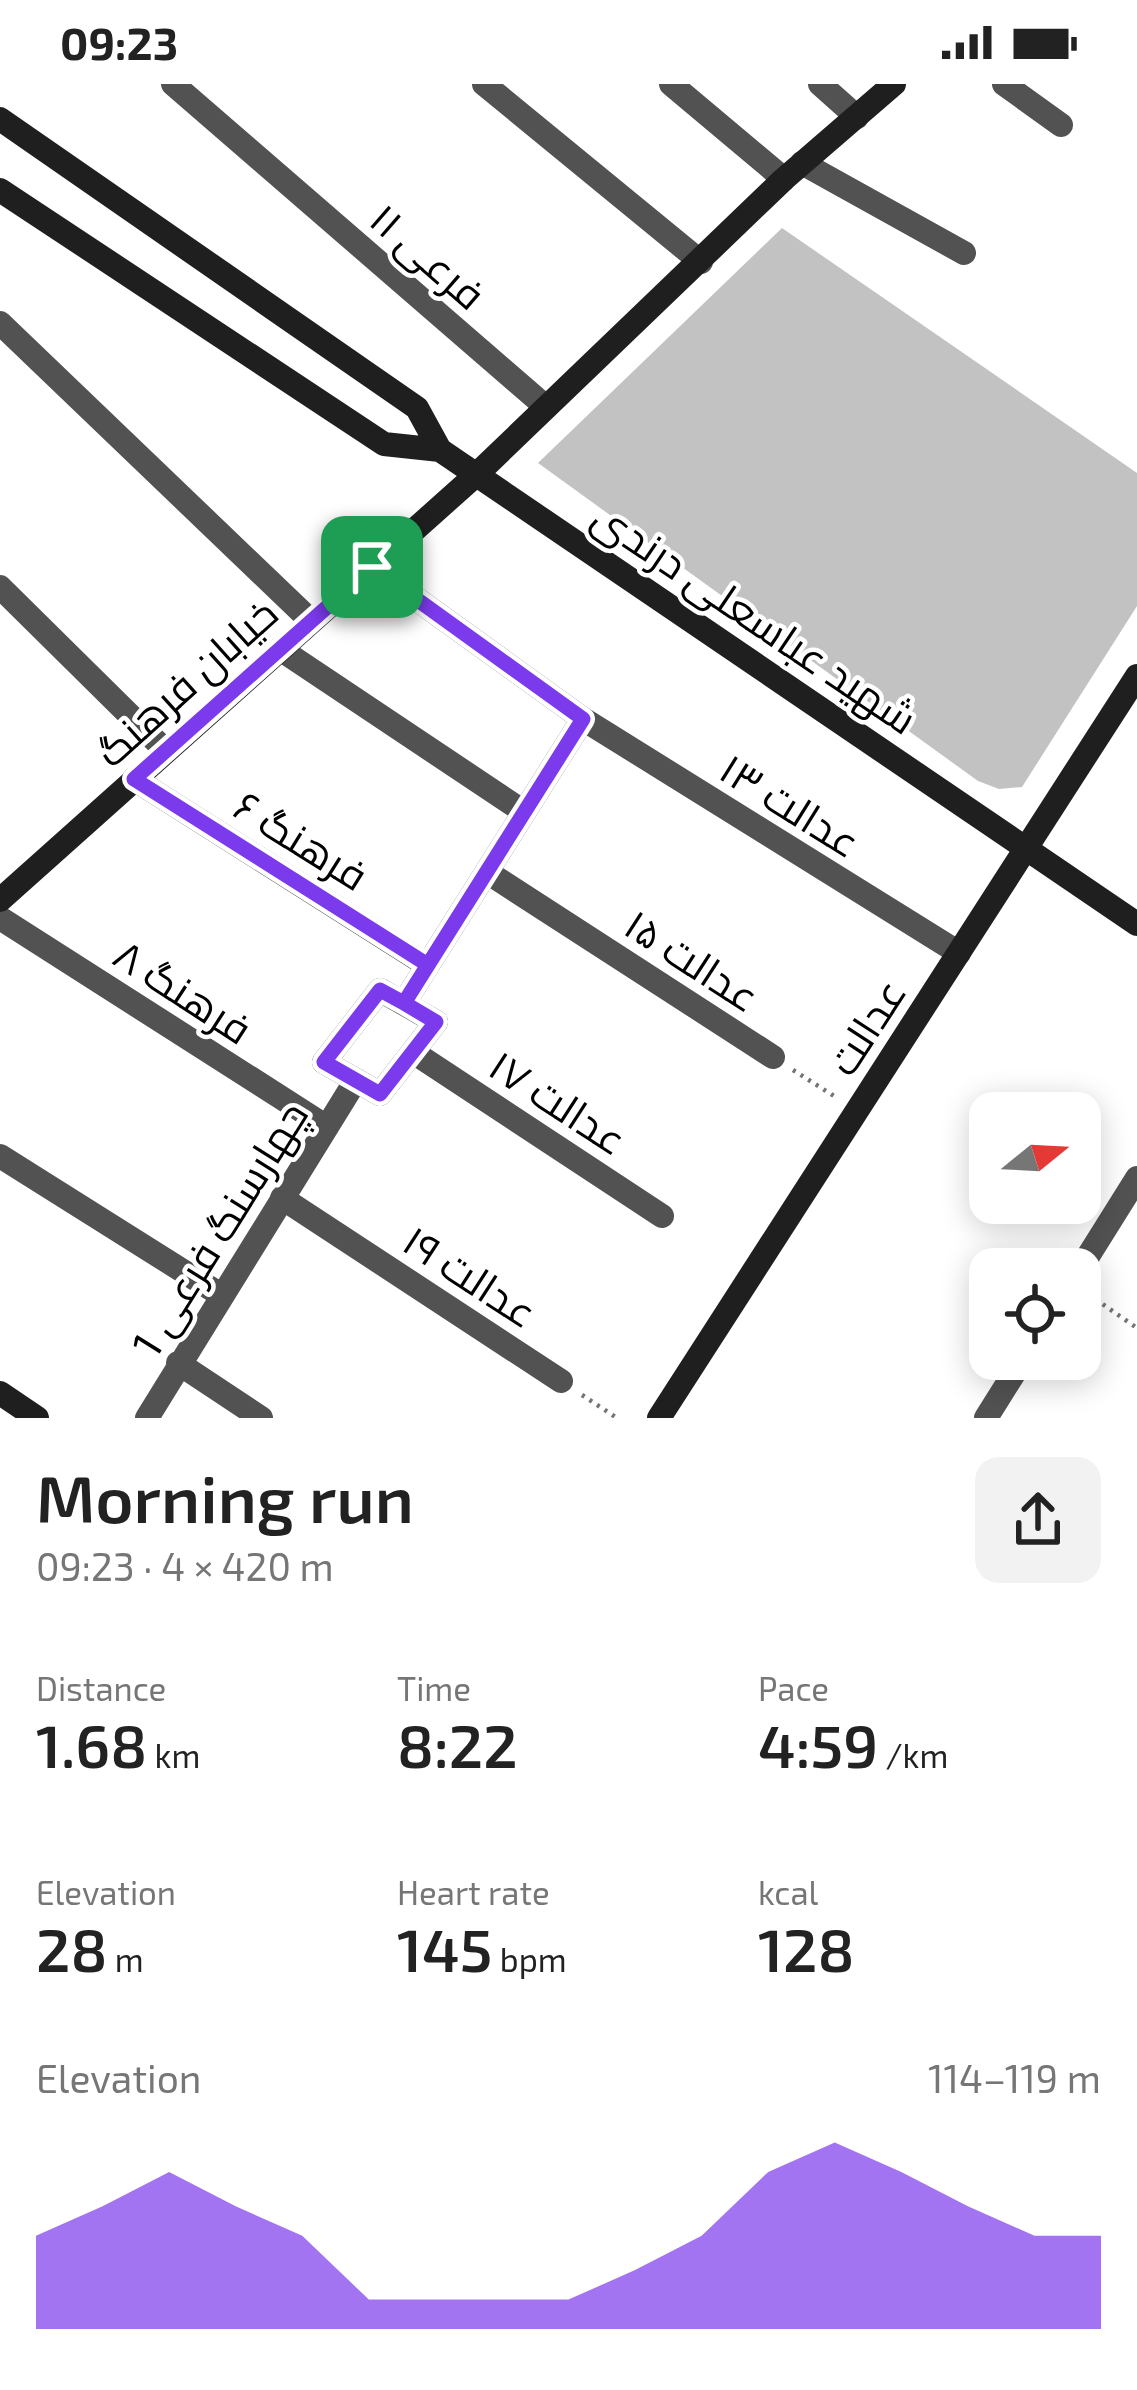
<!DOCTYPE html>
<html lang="en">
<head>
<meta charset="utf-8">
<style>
	body { margin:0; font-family:"Exo 2",Cairo,sans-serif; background:#f2f2f2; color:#222; height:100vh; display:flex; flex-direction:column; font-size:45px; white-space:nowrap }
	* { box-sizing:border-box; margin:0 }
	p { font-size:39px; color:#767676 }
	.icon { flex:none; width:66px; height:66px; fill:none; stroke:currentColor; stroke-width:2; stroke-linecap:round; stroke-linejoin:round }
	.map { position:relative; height:1334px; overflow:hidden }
	.drawer { display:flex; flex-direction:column; background:#fff; flex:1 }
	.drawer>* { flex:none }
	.needle { width:78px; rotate:72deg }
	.fabs { position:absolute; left:969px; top:1008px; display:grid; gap:24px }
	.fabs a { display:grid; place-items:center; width:132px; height:132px; border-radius:24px; background:#fff; box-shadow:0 6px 30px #0003; font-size:60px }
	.pin { position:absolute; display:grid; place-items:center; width:102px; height:102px; color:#fff; margin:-51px; border-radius:24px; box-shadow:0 6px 18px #0006 }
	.round { display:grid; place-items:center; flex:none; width:126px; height:126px; border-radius:24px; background:#f2f2f2 }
	.overview { display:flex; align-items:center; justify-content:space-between; height:204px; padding:0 36px }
	h1 { font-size:66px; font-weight:600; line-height:90px }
	.stats { display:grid; grid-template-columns:repeat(3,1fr); gap:18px; height:204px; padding:12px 36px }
	.stats div { display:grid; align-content:center }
	.stats b { font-size:60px; font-weight:600 }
	.stats small { font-size:33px; font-weight:400 }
	.stats p { font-size:33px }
	.chart { height:336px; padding:24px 36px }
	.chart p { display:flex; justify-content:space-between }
	.chart svg { width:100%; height:216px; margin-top:12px; fill:#7c3aed; opacity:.7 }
	.status { display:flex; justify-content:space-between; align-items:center; height:84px; padding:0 60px; background:#fff; direction:ltr }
	.status svg { height:33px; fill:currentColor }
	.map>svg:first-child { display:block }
	.building { fill:#c2c2c2 }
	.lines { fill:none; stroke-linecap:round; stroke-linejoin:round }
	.path { stroke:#747474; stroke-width:4.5; stroke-dasharray:3 6; stroke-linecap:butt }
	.street { stroke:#525252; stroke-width:24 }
	.secondary { stroke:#1f1f1f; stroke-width:24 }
	.route-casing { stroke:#fff; stroke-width:24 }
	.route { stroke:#7c3aed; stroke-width:15 }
	.labels { text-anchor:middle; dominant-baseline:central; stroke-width:9; stroke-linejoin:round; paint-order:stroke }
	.street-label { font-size:42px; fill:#000; stroke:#fff }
</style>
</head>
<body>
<div class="status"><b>09:23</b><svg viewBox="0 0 49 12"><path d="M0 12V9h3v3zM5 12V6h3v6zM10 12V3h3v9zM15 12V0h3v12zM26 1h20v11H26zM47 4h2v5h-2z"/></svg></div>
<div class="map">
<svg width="1137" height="1334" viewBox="0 0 1137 1334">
	<rect width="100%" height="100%" fill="#fff"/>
	<path class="building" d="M782,144L1137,389V522L1022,703L999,705L978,697L538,379Z"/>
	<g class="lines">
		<path class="path" d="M793,986L834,1012
			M1088,1210L1137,1244
			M582,1311L617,1334"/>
		<path class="street" d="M173,0L546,323
			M484,0L701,178
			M671,0L784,95
			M820,0L857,33
			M1004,0L1061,41
			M802,79L964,169
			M0,239L311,537
			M372,483L583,635L959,869
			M0,503L166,667
			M280,565L524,728
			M134,695L427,881
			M487,788L773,973
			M0,834L327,1043
			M380,906L436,938L380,1010L324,978Z
			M404,919L583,635
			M413,968L662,1132
			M0,1072L221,1211
			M282,1114L561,1297
			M1080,1185L1137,1094
			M178,1279L261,1334
			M147,1334L356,996
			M986,1334L1023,1275"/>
		<path class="secondary" d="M0,35L417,324L440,366L1137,840
			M0,106L384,360L440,366
			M0,816L477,390L784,95L894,0
			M0,1309L37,1334
			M659,1334L1137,592"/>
	</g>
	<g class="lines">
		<defs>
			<path id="route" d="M372,483L134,695L428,881L404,919L380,906L324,978L380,1010L436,938L404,919C464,825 523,730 583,635L372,483"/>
		</defs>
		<use href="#route" class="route-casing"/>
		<use href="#route" class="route"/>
	</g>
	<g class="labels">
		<g class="street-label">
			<text transform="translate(429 171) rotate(41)">فرعی ۱۱</text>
			<text transform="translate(756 532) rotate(34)">شهید عباسعلی درندی</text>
			<text transform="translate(185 597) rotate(-42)">خیابان فرهنگ</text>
			<text transform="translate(791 720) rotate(32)">عدالت ۱۳</text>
			<text transform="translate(302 755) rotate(32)">فرهنگ ۶</text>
			<text transform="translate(693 875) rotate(33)">عدالت ۱۵</text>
			<text transform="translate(184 906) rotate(33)">فرهنگ ۸</text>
			<text transform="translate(865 942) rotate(-57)">عدالت</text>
			<text transform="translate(559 1017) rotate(33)">عدالت ۱۷</text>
			<text transform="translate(218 1144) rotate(-58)">چهارسنگ فرعی 1</text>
			<text transform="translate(471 1191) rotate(33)">عدالت ۱۹</text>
		</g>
	</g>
</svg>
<div class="fabs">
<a><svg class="needle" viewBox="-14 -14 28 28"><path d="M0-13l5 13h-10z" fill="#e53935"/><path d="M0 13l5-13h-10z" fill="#767676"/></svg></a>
<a><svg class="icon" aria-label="locate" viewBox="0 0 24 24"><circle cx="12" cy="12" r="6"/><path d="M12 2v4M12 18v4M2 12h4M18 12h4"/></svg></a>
</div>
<div class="pin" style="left:372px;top:483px;background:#1e9e55"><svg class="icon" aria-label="arrive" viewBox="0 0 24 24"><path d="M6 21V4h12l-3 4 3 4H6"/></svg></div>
</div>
<section class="drawer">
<div class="overview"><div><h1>Morning run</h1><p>09:23 · 4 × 420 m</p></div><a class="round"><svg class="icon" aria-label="share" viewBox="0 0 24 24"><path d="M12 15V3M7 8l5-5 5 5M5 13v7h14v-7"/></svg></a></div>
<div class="stats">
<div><p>Distance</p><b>1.68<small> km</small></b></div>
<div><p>Time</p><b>8:22</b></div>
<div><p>Pace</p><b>4:59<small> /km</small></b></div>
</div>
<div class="stats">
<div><p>Elevation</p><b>28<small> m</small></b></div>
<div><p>Heart rate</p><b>145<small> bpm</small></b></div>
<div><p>kcal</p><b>128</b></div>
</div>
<div class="chart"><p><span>Elevation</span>114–119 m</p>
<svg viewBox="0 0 160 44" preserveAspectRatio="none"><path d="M0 44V25L10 19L20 12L30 19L40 25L50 38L60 38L70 38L80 38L90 32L100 25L110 12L120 6L130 12L140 19L150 25L160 25V44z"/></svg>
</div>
</section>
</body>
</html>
